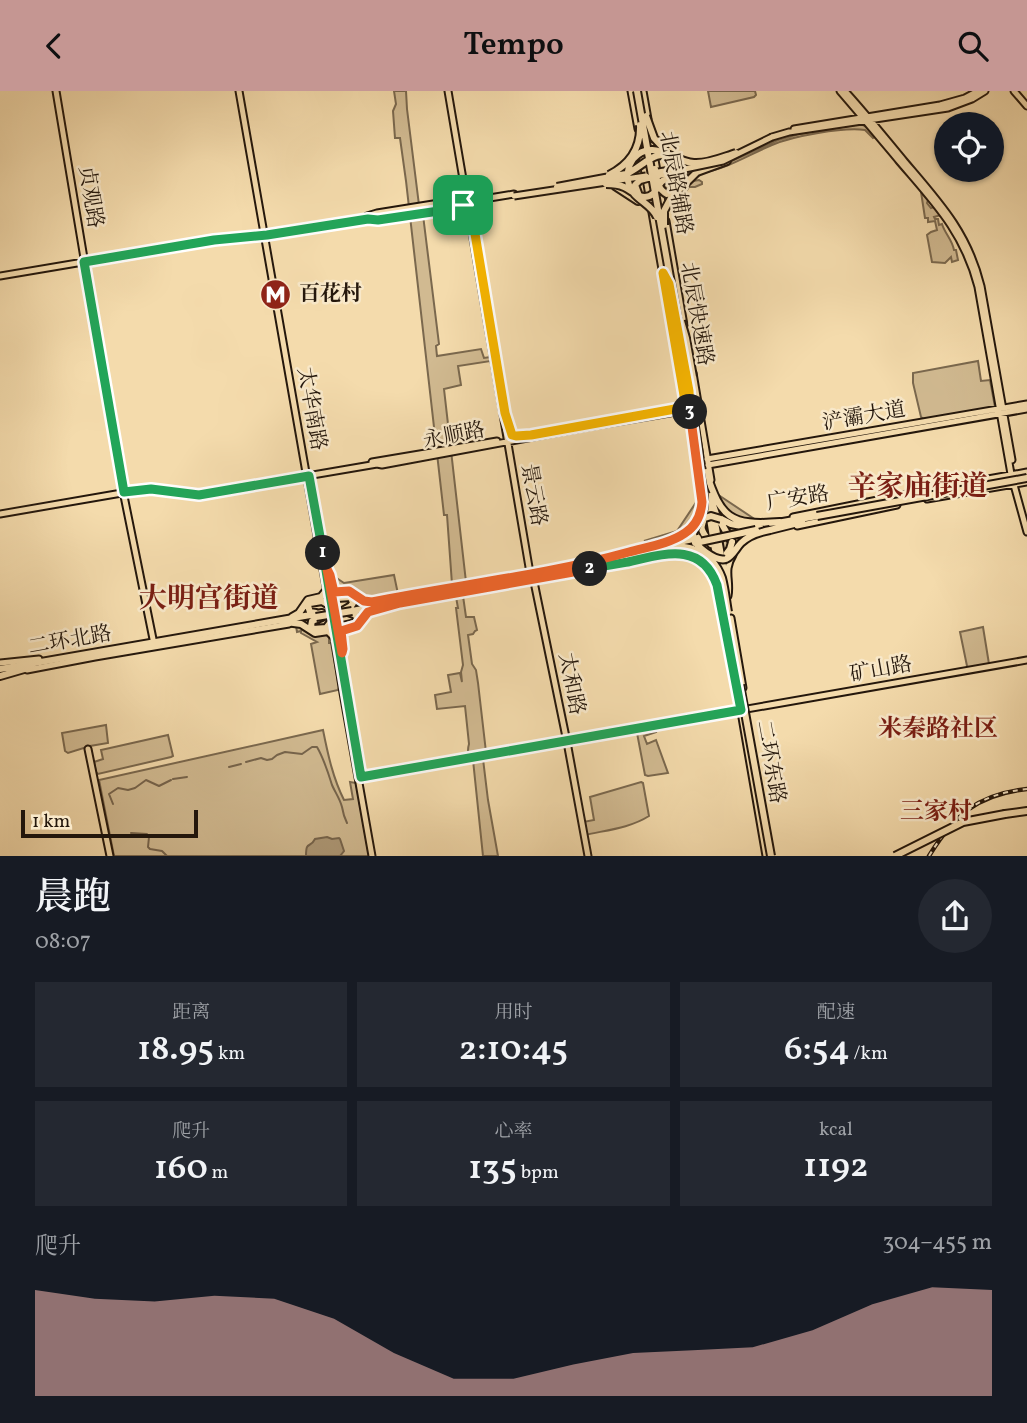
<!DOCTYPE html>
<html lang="zh">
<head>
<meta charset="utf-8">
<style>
	body { margin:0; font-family:Vollkorn,"Noto Serif SC",serif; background:#242831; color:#f1f3f6; height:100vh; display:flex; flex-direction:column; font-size:26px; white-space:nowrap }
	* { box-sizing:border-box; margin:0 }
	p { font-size:23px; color:#9ea1a6 }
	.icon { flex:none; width:38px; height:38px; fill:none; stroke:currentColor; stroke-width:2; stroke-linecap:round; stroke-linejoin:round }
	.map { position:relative; height:765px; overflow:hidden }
	.drawer { display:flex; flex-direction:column; background:#171b24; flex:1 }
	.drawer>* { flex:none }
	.fabs { position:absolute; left:934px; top:21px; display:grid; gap:14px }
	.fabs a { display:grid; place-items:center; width:70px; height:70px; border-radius:50%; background:#171b24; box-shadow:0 2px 5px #0004; font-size:35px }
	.scale { position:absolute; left:21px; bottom:18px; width:177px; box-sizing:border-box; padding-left:7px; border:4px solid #24170c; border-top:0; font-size:19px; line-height:24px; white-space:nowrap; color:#24170c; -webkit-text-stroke:5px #f8e8c9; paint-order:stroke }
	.pin { position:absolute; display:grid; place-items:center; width:60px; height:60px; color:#fff; margin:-30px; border-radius:14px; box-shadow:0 4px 10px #0006 }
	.km { position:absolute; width:35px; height:35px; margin:-18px; border-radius:50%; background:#222; color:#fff; font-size:19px; line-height:35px; text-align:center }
	.round { display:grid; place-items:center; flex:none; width:74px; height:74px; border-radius:37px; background:#242831 }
	.head { display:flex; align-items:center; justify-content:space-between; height:119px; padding:0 35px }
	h1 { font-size:38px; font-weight:600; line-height:52px }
	.figures { display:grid; grid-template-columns:repeat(3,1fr); gap:10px; height:119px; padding:7px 35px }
	.figures div { display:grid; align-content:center; border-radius:0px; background:#242831; text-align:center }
	.figures b { font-size:35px; font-weight:600 }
	.figures small { font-size:19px; font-weight:400 }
	.figures p { font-size:19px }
	.chart { height:196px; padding:14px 35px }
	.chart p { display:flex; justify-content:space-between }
	.chart svg { width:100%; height:126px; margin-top:7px; fill:#c59692; opacity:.7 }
	header { display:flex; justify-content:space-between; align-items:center; height:91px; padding:0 35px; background:#c59692; color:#111; font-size:32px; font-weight:600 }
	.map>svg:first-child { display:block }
	.green { fill:#d1ba91; stroke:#7a684e; stroke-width:2 }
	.water { fill:#ad9876; stroke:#76644c; stroke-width:2 }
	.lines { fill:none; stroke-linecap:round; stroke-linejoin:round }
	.stream { stroke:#76644c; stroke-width:2 }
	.major-tunnel { stroke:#cab48c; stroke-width:5; stroke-dasharray:5 2.5; stroke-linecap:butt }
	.major-casing { stroke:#24170c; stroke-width:9 }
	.highway-casing { stroke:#24170c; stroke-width:10 }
	.major { stroke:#f4dbac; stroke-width:5 }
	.highway { stroke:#f4dbac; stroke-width:6 }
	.rail-casing { stroke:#24170c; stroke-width:4.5 }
	.rail { stroke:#f8e8c9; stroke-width:2; stroke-dasharray:5; stroke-linecap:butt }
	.major-bridge-casing { stroke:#24170c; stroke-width:9; stroke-linecap:butt }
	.highway-bridge-casing { stroke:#24170c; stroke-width:10; stroke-linecap:butt }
	.major-bridge { stroke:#f4dbac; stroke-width:5 }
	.highway-bridge { stroke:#f4dbac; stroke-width:6 }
	.split-1-casing { stroke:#fff; stroke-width:14 }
	.split-2-casing { stroke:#fff; stroke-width:14 }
	.split-3-casing { stroke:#fff; stroke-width:14 }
	.split-4-casing { stroke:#fff; stroke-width:14 }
	.split-1 { stroke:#22a559; stroke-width:9 }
	.split-2 { stroke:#22a559; stroke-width:9 }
	.split-3 { stroke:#f0652b; stroke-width:9 }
	.split-4 { stroke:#f5b400; stroke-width:9 }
	.labels { text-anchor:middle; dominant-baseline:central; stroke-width:5; stroke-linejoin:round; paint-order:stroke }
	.street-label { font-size:21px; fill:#24170c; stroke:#f8e8c9 }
	.poi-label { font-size:21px; font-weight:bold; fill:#24170c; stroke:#f8e8c9; text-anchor:start }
	.quarter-label { font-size:24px; font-weight:bold; fill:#7a1f14; stroke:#f8e8c9 }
	.district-label { font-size:28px; font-weight:bold; fill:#7a1f14; stroke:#f8e8c9 }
</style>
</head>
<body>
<header><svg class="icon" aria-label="back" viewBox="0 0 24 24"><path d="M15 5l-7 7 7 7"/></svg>Tempo<svg class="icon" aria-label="search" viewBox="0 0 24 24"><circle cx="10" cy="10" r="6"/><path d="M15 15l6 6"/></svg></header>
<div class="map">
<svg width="1027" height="765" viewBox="0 0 1027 765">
	<rect width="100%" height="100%" fill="#f4dbac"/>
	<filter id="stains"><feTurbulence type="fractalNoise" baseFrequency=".00286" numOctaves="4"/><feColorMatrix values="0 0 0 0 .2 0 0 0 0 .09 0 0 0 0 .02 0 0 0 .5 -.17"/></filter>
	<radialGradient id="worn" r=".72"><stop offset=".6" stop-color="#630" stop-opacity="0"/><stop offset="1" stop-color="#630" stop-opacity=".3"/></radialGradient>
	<path class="green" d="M394,0H406L407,18L419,114L423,124L439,253L436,255L437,265L481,258L484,267L491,266V270L458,275L461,294L444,298L466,491L463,505L466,526H474L477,539L475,540L473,543L468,544L472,573L476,579L478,592L486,661L483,668L488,709L498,765H483L473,669C468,664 467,660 469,653L465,615L437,618L435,604L451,601L448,584L460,582L462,591L461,581L463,574L456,517H458L456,506L452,493L447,424H444L406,90L400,47H395L393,20L396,13Z
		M708,0H755L756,4L754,6L711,16Z
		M861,33L866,36L875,46L873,47L865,39C843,36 793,45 772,54C748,64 727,78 701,82L699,85L692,87L693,90L699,89L702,91V93L695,96H689L678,112L672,108L666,111L662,89L664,87L695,82L725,73L778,49L799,43Z
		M921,101L928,109L927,112L931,117L934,116L941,124L934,126L935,128H938L939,134L942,133C945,143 952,148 954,159H956L958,169L952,171L951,166L945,172L932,171L927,144L931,141L937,139L935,130L928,131V127H925Z
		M978,270L981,290L990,289L995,316L924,328L921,326L913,292V282Z
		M717,403L756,429H762L765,442C739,449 728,475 715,495C709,472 690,461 666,464L667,446L675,442L644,450L677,440L699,407Z
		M332,484L344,492L394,484L398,503L370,510L362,507L351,499L335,500Z
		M296,535L301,536L312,544H329V552H331L339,596L338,599L320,603L311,553L317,551L301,542V540L297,541Z
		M983,536L989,573L969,577L967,575L960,541Z
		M106,634L108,652L90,655L68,662L65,660L62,642Z
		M655,637L656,641L644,645L647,653L656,649L668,682L648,685L645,684L637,642L640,640Z
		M323,639C328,664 333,687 344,709L353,708L350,691L356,692L369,765H114L99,689Z
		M168,644L173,665L171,666L98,683L96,681L94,671L103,668L101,659Z
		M641,691L643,692L649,725C630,737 607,739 585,744L583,731L594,729L590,706Z"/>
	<path class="water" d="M327,746L332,748L339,747L340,748L344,760L340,765H306C306,749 310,758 315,748Z"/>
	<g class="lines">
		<path class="stream" d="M246,671L261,667L267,669L272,668L277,664L285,661L302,663L312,656H317C324,668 328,681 332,694C335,701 340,708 342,716C343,722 344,726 347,732
			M229,676L241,673
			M173,688L187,686
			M113,713L109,703L118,697L128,699L135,697L146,689L159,695L171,689
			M131,742L147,743L149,746L148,756L150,758L162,760L167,765"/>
		<path class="major-tunnel" d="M411,121L424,119"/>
		<defs>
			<path id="major" d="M56,0L123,400L153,548
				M239,0L328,507L343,602L372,765
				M448,0L530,482
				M631,0L638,38
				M643,0L648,28
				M840,0C860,23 879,46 899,70C934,111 964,141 978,196L1011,383L1027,441
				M845,0C866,23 885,47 905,71C940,112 968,142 981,195L1012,369
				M1014,0L1027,15
				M794,38L940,14L965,7L978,0
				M650,41L657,80
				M772,46L789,41L948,17L972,8L985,0
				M639,48L678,269
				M659,96L664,121
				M465,111L514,103
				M410,124L459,116L468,112
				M367,125L377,122L458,109L467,110
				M666,130L684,234
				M0,185L214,149L267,144L411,121
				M680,279L699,386
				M693,282L711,389
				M707,368L1027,313
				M372,371L497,350
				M708,374L1027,318
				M927,408L1027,391
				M0,423L145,398L201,403L377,373L382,374L587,336L687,319
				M793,426L932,398L1027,381
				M797,435L897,414
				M630,470L665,462
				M327,479L330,484L333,499L336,502
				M533,486L567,651L588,765
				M716,493L725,531
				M728,505C731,489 723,480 733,464
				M333,508L339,543
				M370,511L408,505L607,467L615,464
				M731,527L743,597
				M342,562L343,558L340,542L343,539
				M0,572L39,568
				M27,579L95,566L289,533
				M736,592L766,765
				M88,658L110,765
				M358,686L1027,569"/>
			<path id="highway" d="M615,95L638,110
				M673,105L697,81L727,70
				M699,363L703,388
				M706,381C721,427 730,435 780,431
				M706,403L717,471
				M710,405L716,423L732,451
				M714,426L726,491
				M705,427C697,438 705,444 711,453
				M721,428L731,433L746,436
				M777,432L817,425
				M741,439L760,435
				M770,439L802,431
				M660,461C690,458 709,466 720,495
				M612,466L681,447L695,438
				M721,492L738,594
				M332,501L335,504L350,502L363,511L374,513
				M334,511L337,507L351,506L353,512L351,515L344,519
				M352,520L610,472L662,459
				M316,522L310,521L308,515L310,512L322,510L327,513
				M292,526L299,522L308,509L321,506L325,501
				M322,526L312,530L311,535L313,538L326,537L330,532
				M286,531L301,533L315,542L328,540L333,545
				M337,532L342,535L355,532L357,528L356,524L348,521
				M339,543L344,537L357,534L363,522L368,519
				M0,578L322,522
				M0,585L31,576
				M1005,723L1027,720"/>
		</defs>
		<use href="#major" class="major-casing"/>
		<use href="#highway" class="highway-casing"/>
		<use href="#major" class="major"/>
		<use href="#highway" class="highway"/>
		<defs>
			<path id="rail" d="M929,765C954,724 978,703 1027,698"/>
		</defs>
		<use href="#rail" class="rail-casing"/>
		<use href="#rail" class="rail"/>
		<defs>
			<path id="major-bridge" d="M680,79L723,70L772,46
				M652,82L683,77
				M514,105L646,85"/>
			<path id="highway-bridge" d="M637,0L688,288L699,363
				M646,25L654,47L666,60
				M609,84C629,74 641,57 640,34
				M606,93C612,93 618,93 624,96C631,99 637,106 645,106C661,105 655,84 673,89L676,94L673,101L667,103C657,98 657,88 655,78
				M557,96L626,83C642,77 656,55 674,68C681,73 683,80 683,88
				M638,102L635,94L640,89L674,80
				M657,126C651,112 634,109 629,94C626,85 628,75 633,68C652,46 673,71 694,72C708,73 723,66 736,62
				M664,134V120L671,107
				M681,230L686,247L693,286
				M679,264L682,282
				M700,382C702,394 706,408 703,420C701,428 693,436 693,445C694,455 716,471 726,468C733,465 736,457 741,452C749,444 759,441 770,439
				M817,425L1027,387
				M705,427L711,425L721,428
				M674,452L698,447
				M695,452L756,439
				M655,458C683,451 711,457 722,487C725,498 726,510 728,521
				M727,462L730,458L732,451
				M316,526L352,520
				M740,594L771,765
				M895,765L963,731L1005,723"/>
		</defs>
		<use href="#major-bridge" class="major-bridge-casing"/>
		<use href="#highway-bridge" class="highway-bridge-casing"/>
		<use href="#major-bridge" class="major-bridge"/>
		<use href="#highway-bridge" class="highway-bridge"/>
	</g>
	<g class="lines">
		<defs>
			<path id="split-1" d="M323,462L309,385L199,404L151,398L124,401L84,171L214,149L267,144L368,128L378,129L459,117L463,114"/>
			<path id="split-2" d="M323,462L361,686L741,619L717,494C701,450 664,463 628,471C616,473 603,475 590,478"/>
			<path id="split-3" d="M590,478L400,512L368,521L357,535L341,540L343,558L342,562L327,478L330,484L334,501L349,500L364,510L372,511C457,494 546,484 629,461C647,456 669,453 685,442C696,435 701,424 702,411L690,321"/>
			<path id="split-4" d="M463,114L468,112L470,113L505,322L512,344L516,345L531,344L686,316L663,182L669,193L689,300L690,321"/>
		</defs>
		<use href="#split-1" class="split-1-casing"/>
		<use href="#split-2" class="split-2-casing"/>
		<use href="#split-3" class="split-3-casing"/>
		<use href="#split-4" class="split-4-casing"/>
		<use href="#split-1" class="split-1"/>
		<use href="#split-2" class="split-2"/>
		<use href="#split-3" class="split-3"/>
		<use href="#split-4" class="split-4"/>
	</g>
	<defs>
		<symbol id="metro-disc" viewBox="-11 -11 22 22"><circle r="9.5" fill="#8f2418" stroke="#f8e8c9"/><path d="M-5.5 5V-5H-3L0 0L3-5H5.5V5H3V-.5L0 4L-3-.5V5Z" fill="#fff"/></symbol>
	</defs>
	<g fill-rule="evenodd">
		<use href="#metro-disc" x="258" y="186" width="35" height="35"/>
	</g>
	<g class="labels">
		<g class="street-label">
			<text transform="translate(675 92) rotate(80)">北辰路辅路</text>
			<text transform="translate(90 106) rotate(81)">贞观路</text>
			<text transform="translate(696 223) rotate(80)">北辰快速路</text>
			<text transform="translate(311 318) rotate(80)">太华南路</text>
			<text transform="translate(864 326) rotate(-10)">浐灞大道</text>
			<text transform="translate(454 345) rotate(-11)">永顺路</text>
			<text transform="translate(533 404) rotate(80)">景云路</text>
			<text transform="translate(798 408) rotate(-9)">广安路</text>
			<text transform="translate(70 550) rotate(-10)">二环北路</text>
			<text transform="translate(881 579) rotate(-10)">矿山路</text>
			<text transform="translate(571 593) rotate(79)">太和路</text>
			<text transform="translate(770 671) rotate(80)">二环东路</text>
		</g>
		<g class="poi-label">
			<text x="299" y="203">百花村</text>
		</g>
		<g class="quarter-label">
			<text x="938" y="639">米秦路社区</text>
			<text x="936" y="722">三家村</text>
		</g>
		<g class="district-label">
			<text x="918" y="396">辛家庙街道</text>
			<text x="209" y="508">大明宫街道</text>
		</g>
	</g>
	<rect width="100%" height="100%" filter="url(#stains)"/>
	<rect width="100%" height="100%" fill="url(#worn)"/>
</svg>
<div class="fabs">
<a><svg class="icon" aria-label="locate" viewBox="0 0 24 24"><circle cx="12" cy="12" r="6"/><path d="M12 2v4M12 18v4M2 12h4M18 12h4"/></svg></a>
</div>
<div class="scale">1 km</div>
<div class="pin" style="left:463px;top:114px;background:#1e9e55"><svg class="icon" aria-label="arrive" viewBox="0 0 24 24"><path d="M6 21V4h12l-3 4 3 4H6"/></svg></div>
<b class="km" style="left:323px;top:462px">1</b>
<b class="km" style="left:590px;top:478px">2</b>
<b class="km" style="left:690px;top:321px">3</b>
</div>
<section class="drawer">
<div class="head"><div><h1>晨跑</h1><p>08:07</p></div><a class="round"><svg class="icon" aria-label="share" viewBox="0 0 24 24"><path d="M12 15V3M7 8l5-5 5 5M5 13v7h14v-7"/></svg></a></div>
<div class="figures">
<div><p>距离</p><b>18.95<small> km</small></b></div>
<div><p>用时</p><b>2:10:45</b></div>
<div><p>配速</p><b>6:54<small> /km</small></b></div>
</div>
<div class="figures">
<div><p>爬升</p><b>160<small> m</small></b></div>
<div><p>心率</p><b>135<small> bpm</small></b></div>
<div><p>kcal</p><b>1192</b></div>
</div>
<div class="chart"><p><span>爬升</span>304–455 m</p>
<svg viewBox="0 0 160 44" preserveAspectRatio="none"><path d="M0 44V7L10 10L20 11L30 9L40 10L50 17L60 29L70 38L80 38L90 33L100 29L110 28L120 27L130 21L140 12L150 6L160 7V44z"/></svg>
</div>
</section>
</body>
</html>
